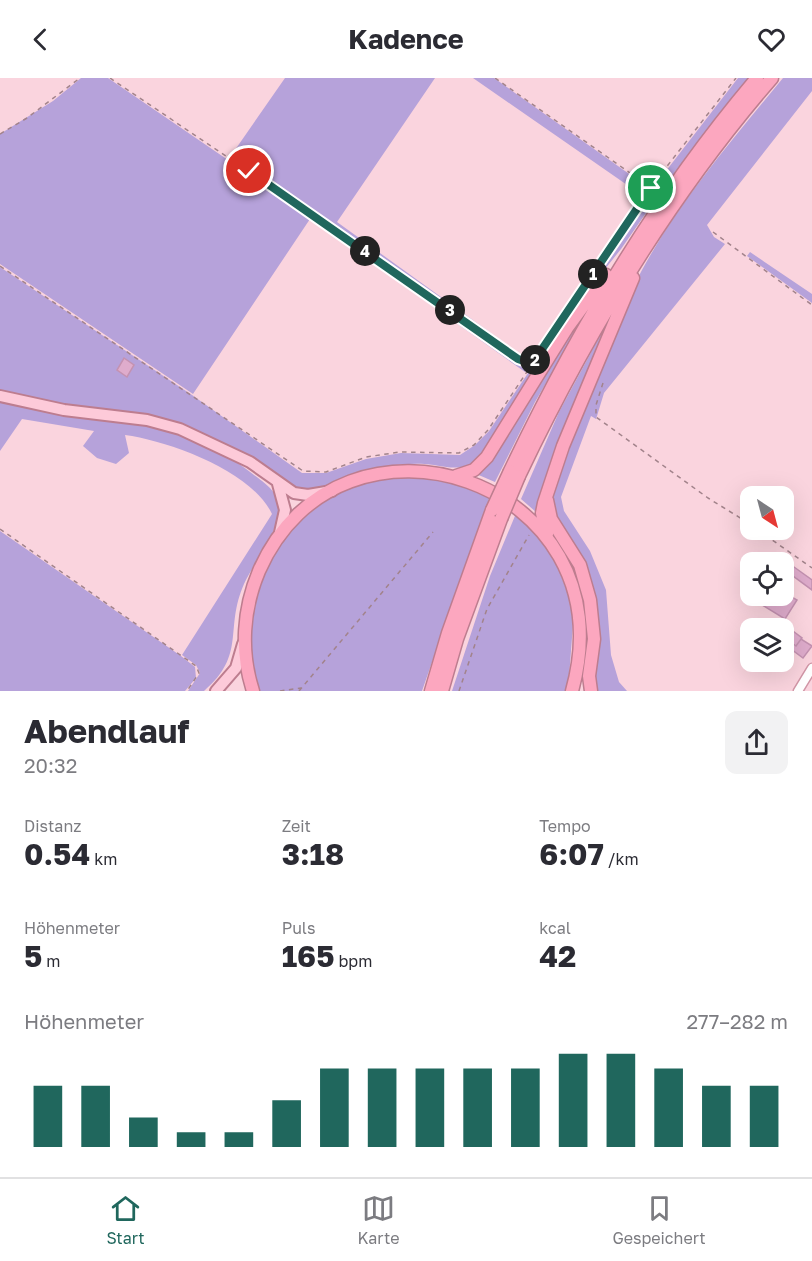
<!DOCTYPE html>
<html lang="de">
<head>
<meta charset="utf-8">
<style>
	body { margin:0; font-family:"Golos Text",sans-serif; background:#f2f2f3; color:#2b2b33; height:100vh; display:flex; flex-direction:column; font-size:22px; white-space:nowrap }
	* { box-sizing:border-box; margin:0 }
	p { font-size:20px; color:#7c7c81 }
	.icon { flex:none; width:33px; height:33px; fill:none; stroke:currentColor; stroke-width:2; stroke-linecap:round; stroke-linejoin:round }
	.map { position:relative; height:613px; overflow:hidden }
	.drawer { display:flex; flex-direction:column; background:#fff; flex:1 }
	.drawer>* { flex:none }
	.needle { width:39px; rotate:144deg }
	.tools { position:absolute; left:740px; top:408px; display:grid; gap:12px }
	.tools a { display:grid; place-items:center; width:54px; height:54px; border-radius:12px; background:#fff; box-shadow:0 6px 24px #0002; font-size:30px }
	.pin { position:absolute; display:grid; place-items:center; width:51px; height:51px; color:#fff; margin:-26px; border:3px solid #fff; border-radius:50%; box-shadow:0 2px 6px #0007 }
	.km { position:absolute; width:30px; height:30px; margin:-15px; border-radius:50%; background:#222; color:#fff; font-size:16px; line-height:30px; text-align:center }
	.round { display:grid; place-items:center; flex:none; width:63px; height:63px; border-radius:12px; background:#f2f2f3 }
	.headline { display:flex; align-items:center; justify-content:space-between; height:102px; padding:0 24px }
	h1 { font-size:33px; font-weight:700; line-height:45px }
	.stats { display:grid; grid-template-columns:repeat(3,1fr); gap:9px; height:102px; padding:6px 24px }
	.stats div { display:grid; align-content:center }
	.stats b { font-size:30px; font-weight:700 }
	.stats small { font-size:16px; font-weight:400 }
	.stats p { font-size:16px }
	.chart { height:168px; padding:12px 24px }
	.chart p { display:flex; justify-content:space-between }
	.chart svg { width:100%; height:108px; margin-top:6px; stroke:#20675d; stroke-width:6 }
	header { display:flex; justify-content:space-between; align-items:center; height:78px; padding:0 24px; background:#fff; font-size:27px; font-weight:700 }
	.tabs { display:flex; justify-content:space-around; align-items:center; height:84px; border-top:2px solid #e1e1e2; background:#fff; font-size:16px; color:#7c7c81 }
	.tabs a { display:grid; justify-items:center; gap:3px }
	.tabs .on { color:#20675d }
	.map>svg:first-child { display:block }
	.green { fill:#b6a2da }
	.building { fill:#dfaccc; stroke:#c492b1; stroke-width:1.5 }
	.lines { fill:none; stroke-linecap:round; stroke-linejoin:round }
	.minor-casing { stroke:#d196a6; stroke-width:11 }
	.major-casing { stroke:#bd7d8f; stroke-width:14 }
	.highway-casing { stroke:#bd7d8f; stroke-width:15 }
	.path { stroke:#a2838b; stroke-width:1.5; stroke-dasharray:4.5 4.5; stroke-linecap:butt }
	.minor { stroke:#fff; stroke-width:8 }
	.major { stroke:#fdcad9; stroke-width:10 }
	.highway { stroke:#fca7bf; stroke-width:12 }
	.highway-bridge-casing { stroke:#bd7d8f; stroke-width:15; stroke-linecap:butt }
	.highway-bridge { stroke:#fca7bf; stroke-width:12 }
	.route-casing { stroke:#fff; stroke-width:12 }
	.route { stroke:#20675d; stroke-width:8 }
</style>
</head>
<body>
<header><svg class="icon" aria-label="back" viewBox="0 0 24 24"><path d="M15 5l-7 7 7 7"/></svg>Kadence<svg class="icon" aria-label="heart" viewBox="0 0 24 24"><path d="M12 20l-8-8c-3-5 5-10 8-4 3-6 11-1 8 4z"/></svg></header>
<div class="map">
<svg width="812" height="613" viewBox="0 0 812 613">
	<rect width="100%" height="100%" fill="#fad4de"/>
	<path class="green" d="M81,0H108L228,82L285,0H435L337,144L531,284L525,294L310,141L193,316L0,186V56L53,23Z
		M473,0H494L649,110L643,118Z
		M738,0H749L669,102L621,171L585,216L475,386C452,393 447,388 425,386C405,385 383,388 364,393C343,399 323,414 302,415L234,371L182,348L0,314V189L192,317L302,395H326L366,381L401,375L460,377L475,367L489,353L652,111Z
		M783,0H812V13L707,147L714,159L725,166L604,315L597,338L596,341L591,338L561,419L564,433L590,473L606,512L611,577L619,604L627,613H594L596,538L553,434L554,404C582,333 606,259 642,192C680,122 733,61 783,0Z
		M750,174L812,216V225L747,178Z
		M610,239L558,366L536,434L521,421L559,334Z
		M571,251L576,254L535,324L495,404L474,395Z
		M0,322C87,336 183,339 254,397C265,405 278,414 279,428C282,449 253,486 244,506C224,551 247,576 204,613H188L200,595L196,587L182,577L272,436C252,393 169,363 125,357L129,375L116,386L97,380L83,368L94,353L22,341L0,373Z
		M421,398L491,415L422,613H259C232,531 271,447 349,410C370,400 397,401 421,398Z
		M517,433L554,478L574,533L568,613H452L490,498Z
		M0,453L181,578L195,589L196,600L185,613H0Z"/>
	<path class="building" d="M124,280L134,287L127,299L117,292Z
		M794,489L812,502V512L789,495Z
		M783,514L797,522L785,541L751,520L753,518H783Z
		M777,541L802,560L796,568L783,558V550H771Z
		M783,558L796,568L801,561L812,568L803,580L783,565Z"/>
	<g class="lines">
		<defs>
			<path id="minor" d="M798,613L812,590"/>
			<path id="major" d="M0,318L64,332L147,342L180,351L250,384L294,415L308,417L332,413
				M278,406L285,432L279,459
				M216,613L236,590L243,566"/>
			<path id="highway" d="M510,393C577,252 656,119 757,0
				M456,398L474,392L487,379L567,250L606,197
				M519,398C587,255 668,120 772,0
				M547,422L551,441L580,487L590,522L594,561L589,598L591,613
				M547,456L542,435L544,425L563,368L633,200
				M253,613C240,573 243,531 259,493C340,307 631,401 572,613
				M431,613L448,555L492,432
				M442,613L457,561L501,441"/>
		</defs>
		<use href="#minor" class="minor-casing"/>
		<use href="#major" class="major-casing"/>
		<use href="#highway" class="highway-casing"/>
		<path class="path" d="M110,0L340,155L518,281L531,286
			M495,0L650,109
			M0,56L27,40L80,0
			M713,154L812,227
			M0,188L303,393L326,394L366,379L400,374L459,375L474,367L488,352L650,110L736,0
			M603,305L596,327V339L708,420L750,446
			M0,451L196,588L199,595L187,613
			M758,452L812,490
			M280,613L301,610
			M299,613L433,454
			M459,613L487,531L529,457"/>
		<use href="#minor" class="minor"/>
		<use href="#major" class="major"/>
		<use href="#highway" class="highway"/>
		<defs>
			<path id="highway-bridge" d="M492,432L510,393
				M501,441L519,398"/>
		</defs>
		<use href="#highway-bridge" class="highway-bridge-casing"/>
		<use href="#highway-bridge" class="highway-bridge"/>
	</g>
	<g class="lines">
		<defs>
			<path id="route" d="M249,93L518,281L532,286L651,110"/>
		</defs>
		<use href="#route" class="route-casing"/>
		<use href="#route" class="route"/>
	</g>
</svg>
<div class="tools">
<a><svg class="needle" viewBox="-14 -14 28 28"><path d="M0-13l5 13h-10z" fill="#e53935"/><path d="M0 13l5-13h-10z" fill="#7c7c81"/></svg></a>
<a><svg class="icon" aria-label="locate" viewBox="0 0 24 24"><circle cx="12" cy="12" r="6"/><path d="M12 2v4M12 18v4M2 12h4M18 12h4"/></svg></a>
<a><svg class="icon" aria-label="layers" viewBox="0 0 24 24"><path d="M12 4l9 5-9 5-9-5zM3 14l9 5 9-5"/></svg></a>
</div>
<div class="pin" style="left:651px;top:110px;background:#1e9e55"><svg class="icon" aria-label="arrive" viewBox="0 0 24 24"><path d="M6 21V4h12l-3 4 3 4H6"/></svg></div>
<div class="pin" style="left:249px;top:93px;background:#d93025"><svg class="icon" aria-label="check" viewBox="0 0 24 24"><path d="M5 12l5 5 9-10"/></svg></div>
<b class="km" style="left:593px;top:196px">1</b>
<b class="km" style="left:535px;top:282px">2</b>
<b class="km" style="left:450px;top:232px">3</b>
<b class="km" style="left:365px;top:173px">4</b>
</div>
<section class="drawer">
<div class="headline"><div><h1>Abendlauf</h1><p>20:32</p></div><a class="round"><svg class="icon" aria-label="share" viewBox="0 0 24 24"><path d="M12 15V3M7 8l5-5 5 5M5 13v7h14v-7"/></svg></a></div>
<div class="stats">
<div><p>Distanz</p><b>0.54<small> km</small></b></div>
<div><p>Zeit</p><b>3:18</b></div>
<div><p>Tempo</p><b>6:07<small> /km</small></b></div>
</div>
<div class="stats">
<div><p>Höhenmeter</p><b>5<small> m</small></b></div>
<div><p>Puls</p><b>165<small> bpm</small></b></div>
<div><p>kcal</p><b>42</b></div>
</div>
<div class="chart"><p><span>Höhenmeter</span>277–282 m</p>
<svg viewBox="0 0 160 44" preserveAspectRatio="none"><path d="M5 44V19M15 44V19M25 44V32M35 44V38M45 44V38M55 44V25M65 44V12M75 44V12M85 44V12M95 44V12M105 44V12M115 44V6M125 44V6M135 44V12M145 44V19M155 44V19"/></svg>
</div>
</section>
<nav class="tabs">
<a class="on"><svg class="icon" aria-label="home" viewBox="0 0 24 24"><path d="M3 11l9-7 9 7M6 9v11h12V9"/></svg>Start</a>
<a><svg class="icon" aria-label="map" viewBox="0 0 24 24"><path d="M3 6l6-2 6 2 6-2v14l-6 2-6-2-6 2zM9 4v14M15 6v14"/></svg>Karte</a>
<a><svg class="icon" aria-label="saved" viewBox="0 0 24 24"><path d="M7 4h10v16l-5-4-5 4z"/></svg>Gespeichert</a>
</nav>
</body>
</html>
